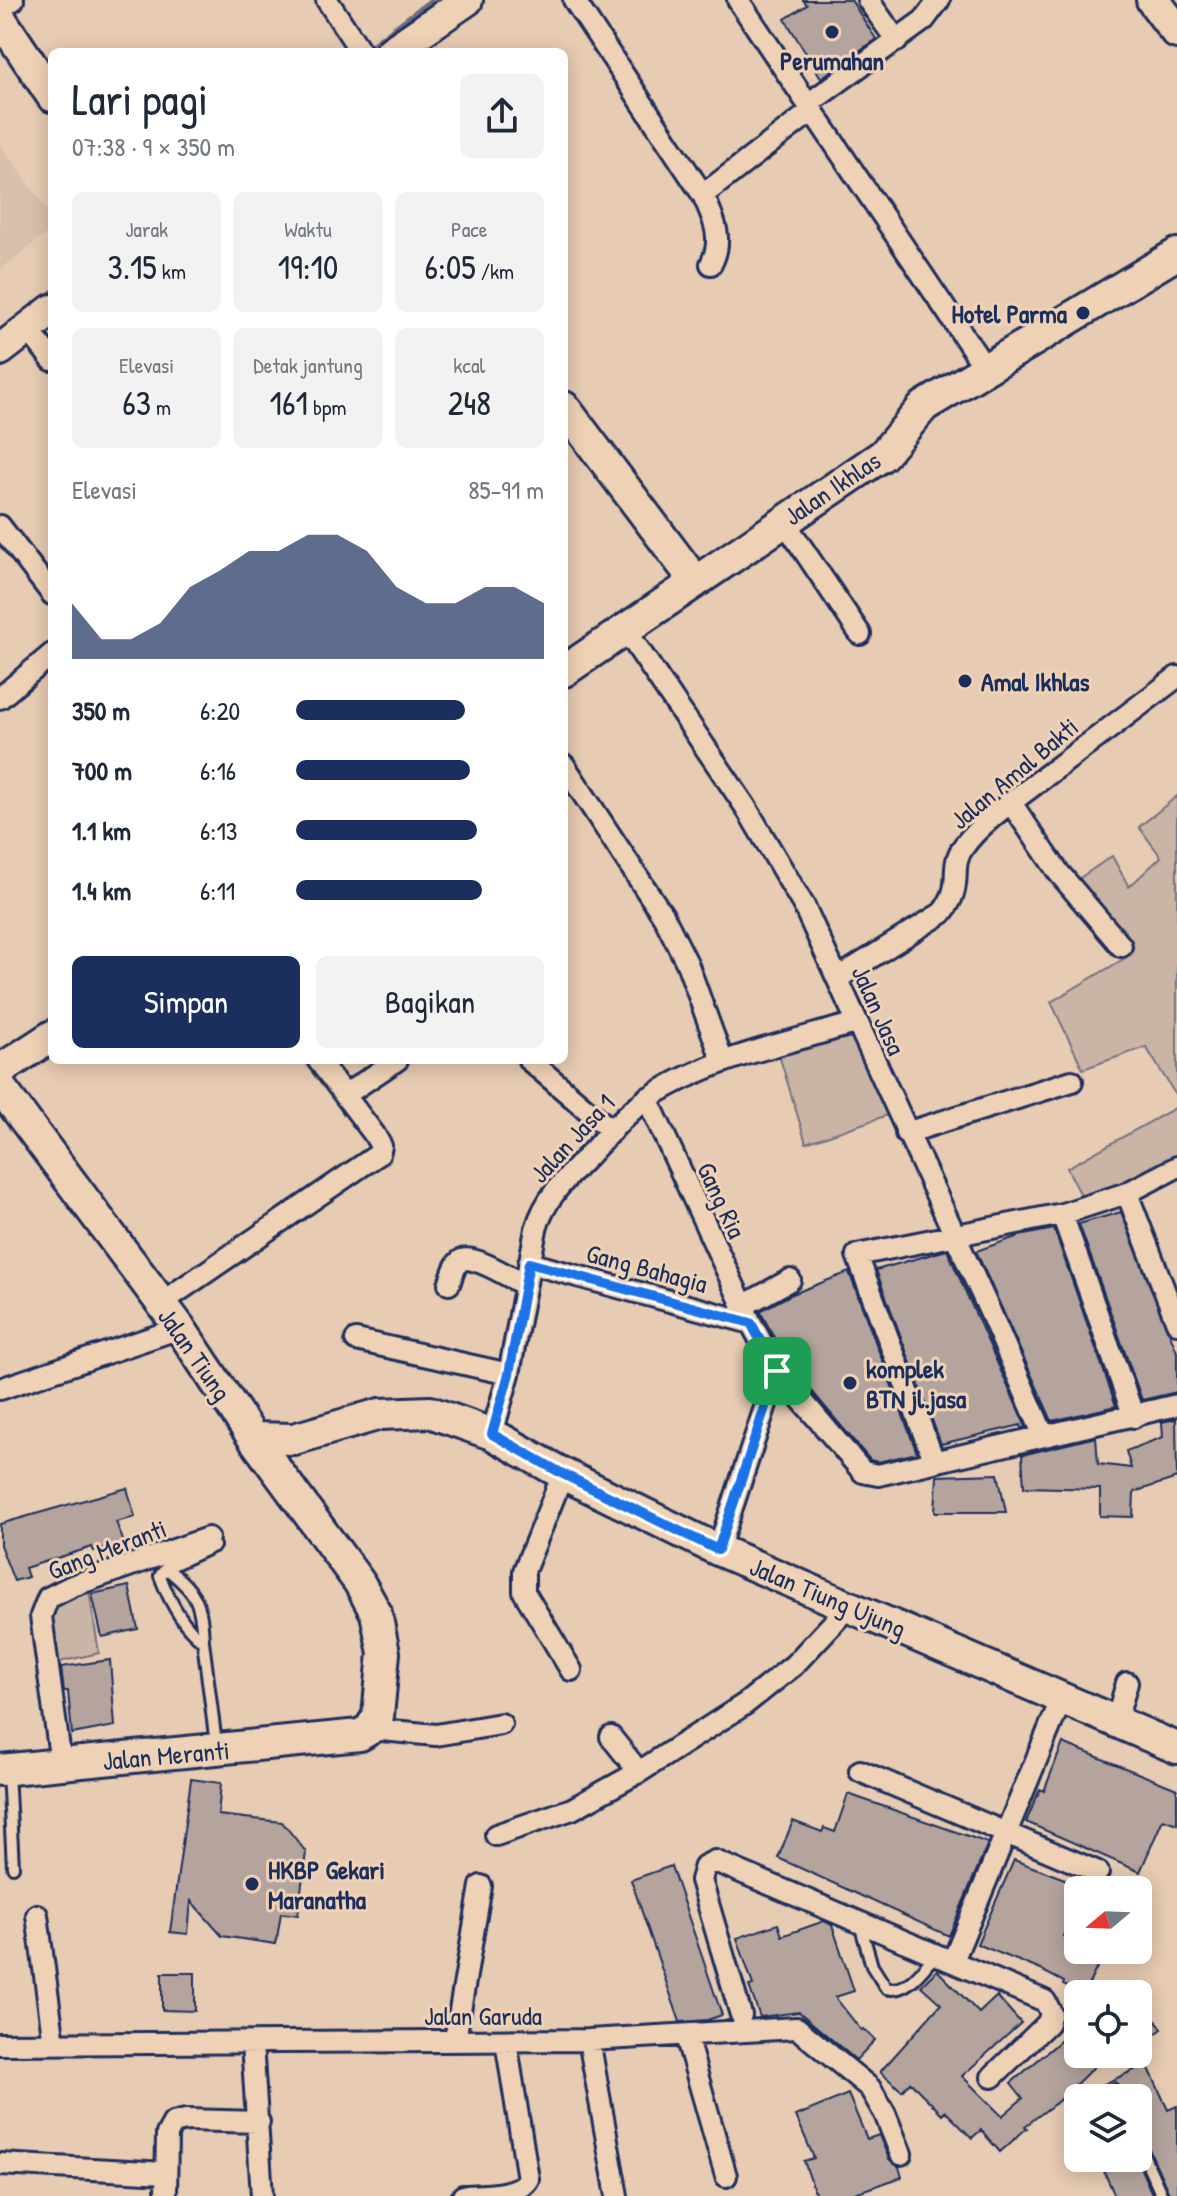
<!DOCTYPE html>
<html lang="id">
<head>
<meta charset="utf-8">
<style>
	body { margin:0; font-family:"Patrick Hand",sans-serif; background:#f2f2f3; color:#1f2937; height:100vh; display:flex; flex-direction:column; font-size:30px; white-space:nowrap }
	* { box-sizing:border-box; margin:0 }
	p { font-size:26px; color:#747a83 }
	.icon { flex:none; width:44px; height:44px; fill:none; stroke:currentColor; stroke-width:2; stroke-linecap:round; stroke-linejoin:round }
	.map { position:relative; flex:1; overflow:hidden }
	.side { position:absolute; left:48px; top:48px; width:520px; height:1016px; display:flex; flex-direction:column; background:#fff; border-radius:12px; box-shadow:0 4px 20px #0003 }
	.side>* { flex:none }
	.needle { width:52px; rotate:251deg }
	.controls { position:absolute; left:1064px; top:1876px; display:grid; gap:16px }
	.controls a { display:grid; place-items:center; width:88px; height:88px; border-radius:12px; background:#fff; box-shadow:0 4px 20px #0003; font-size:40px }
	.pin { position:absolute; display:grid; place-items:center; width:68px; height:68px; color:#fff; margin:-34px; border-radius:16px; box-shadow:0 4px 12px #0006 }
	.round { display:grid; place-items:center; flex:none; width:84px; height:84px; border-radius:12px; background:#f2f2f3 }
	.summary { display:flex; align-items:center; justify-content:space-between; height:136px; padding:0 24px }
	h1 { font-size:44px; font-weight:600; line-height:60px }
	.metrics { display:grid; grid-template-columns:repeat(3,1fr); gap:12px; height:136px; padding:8px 24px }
	.metrics div { display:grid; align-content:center; border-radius:12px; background:#f2f2f3; text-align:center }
	.metrics b { font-size:34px; font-weight:600 }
	.metrics small { font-size:22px; font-weight:400 }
	.metrics p { font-size:22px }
	.chart { height:224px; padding:16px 24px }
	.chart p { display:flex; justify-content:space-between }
	.chart svg { width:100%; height:144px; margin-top:8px; fill:#1b2f5e; opacity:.7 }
	.button { display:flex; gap:16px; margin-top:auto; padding:16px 24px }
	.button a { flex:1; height:92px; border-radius:12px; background:#1b2f5e; color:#fff; font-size:32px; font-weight:600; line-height:92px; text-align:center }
	.button a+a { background:#f2f2f3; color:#1f2937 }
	ul { padding:0 24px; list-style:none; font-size:26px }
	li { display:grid; grid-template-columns:128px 96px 1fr; align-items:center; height:60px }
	li i { height:20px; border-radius:10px; background:#1b2f5e }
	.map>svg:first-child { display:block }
	.built { fill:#d8bfac }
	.green { fill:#c9b4a5; stroke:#727282; stroke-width:2 }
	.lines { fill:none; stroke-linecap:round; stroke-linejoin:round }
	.stream { stroke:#6b6c7f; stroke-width:5 }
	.building { fill:#b4a49d; stroke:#1b2f5e; stroke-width:2 }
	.lane-casing { stroke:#1b2f5e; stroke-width:16 }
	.street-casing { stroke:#1b2f5e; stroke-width:26 }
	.secondary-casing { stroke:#1b2f5e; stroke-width:36 }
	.primary-casing { stroke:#1b2f5e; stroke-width:38 }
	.lane { stroke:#efd2b5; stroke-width:10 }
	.street { stroke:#efd2b5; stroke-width:20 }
	.secondary { stroke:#efd2b5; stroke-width:30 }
	.primary { stroke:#efd2b5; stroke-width:32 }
	.route-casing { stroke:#fff; stroke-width:16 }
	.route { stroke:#1a73e8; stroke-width:10 }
	.poi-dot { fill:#1b2f5e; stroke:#efd2b5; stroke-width:3 }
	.labels { text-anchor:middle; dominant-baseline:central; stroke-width:6; stroke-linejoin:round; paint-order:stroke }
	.poi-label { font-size:26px; font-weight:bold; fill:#1b2f5e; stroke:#efd2b5; text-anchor:start }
	.street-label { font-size:26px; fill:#1b2f5e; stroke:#efd2b5 }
</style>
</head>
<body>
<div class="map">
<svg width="1177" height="2196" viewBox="0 0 1177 2196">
	<rect width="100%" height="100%" fill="#e7cbb2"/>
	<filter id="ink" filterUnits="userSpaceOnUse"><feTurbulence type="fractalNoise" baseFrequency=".0125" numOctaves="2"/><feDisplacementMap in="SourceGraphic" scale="16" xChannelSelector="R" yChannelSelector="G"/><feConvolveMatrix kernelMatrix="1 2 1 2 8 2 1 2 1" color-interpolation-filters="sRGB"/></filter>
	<g filter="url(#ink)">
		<path class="built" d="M0,144L52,217V229L0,270Z"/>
		<path class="green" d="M1177,796V1097L1146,1047L1083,1069L1051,1002L1132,954L1077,880L1112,856L1129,887L1161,857L1139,827Z
			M846,1036L856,1040L891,1114L806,1143L779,1055Z
			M1177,1107V1159L1131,1184L1083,1199L1067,1168Z
			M88,1584L99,1653L55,1663L47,1613L54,1602Z"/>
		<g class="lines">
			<path class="stream" d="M365,50L431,0
				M40,301L52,292"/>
		</g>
		<path class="building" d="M803,0H851L876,39L821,78L785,19L807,5Z
			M1121,1212L1177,1352V1392L1142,1400L1079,1224Z
			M1054,1229L1116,1406L1052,1421L976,1251L1019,1236Z
			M947,1250L1026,1427L1021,1428V1425L941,1444L876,1270Z
			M849,1272L917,1453L878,1462L870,1460L788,1363L760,1311L790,1295Z
			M1176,1419L1177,1478L1134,1492L1133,1517L1100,1516V1489L1024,1487L1022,1455L1096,1437L1098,1464L1131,1468L1126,1451L1163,1437L1162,1422Z
			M998,1474L1006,1512H935L937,1476Z
			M127,1488L135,1517L116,1522L124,1543L94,1551L92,1547L25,1568L28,1577L14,1581L0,1545V1524Z
			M129,1586L138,1629L102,1637L92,1594Z
			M110,1660L115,1726L72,1734L68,1691H64L61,1667Z
			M1063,1743L1177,1789V1824L1163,1819L1140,1872L1026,1822L1040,1789L1044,1791Z
			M191,1779L221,1783L218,1815L282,1822L306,1852L298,1915L281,1913L276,1944L222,1936L191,1901L188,1934L170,1932Z
			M848,1794L988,1843L949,1936L778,1858L793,1821L822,1832L824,1828L835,1832Z
			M1014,1860L1078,1884V1903L1063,1936L1078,1944V1950L1101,1959L1084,1994L1063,1985L1064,1982L1041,1970L977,1944Z
			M671,1866L722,2015L707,2020L680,2022L631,1880Z
			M824,1921L832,1925L854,1991L835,1997L861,2030L863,2029L875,2040L856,2060L799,2012L760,2017L749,1986L753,1985L737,1938L778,1924L782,1936Z
			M937,1970L979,2013L997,1996L1021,2023L962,2076L1002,2116L1023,2098L1011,2083L1078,2026V2054H1107L1061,2099L1025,2126L1027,2128L1000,2152L981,2130L972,2138L945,2111L942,2114L910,2082L902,2091L880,2072L941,2004L921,1986Z
			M162,1973H195V2011L162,2010Z
			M1138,1995L1162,2029L1138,2046Z
			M1147,2064L1168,2110L1177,2106V2196H1170L1145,2140L1138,2134V2098H1125L1121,2086L1115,2082L1106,2088L1108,2098H1074Z
			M848,2094L867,2139L879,2135L889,2159L899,2167L902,2177L846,2196H816L804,2161L814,2158L796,2116Z
			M1098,2158H1136L1153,2196H1115Z"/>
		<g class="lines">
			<defs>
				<path id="lane" d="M166,1568L214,1546
					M203,1641C201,1601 197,1593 166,1568L160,1576C169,1600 182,1626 203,1641L216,1744
					M8,1771L13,1867
					M860,1924L872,1966L886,1988C907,1994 923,1969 935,1955
					M1114,2090L1117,2098
					M1138,2143L1162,2196"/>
				<path id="street" d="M327,0L361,52
					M574,0L703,195C714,219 724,240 711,264
					M738,0L985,368
					M868,0L897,41
					M0,8L13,0
					M808,104L924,20L939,0
					M703,195L813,110
					M28,329L52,360
					M784,521L860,634
					M0,526L52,594
					M625,629L745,806L804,906L991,1314L1043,1434
					M0,698L52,654
					M564,765L664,917L687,963L723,1062
					M1011,803L1059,873L1121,946
					M838,978L942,913C966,883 947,869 964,846C982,821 1015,800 1039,781C1085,747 1131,712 1177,677
					M529,1060L612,1131
					M345,1095L397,1060
					M647,1098L751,1323L777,1371L863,1472L878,1475L1177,1405
					M906,1133L1072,1081
					M1127,1193L1177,1323
					M1062,1214L1134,1417
					M529,1263L751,1323
					M449,1284C452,1277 454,1266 460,1261C471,1252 512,1279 525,1285
					M161,1303L379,1154L381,1146L374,1134L318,1060
					M743,1306L790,1280
					M356,1340L509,1374
					M0,1389L180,1328
					M492,1434L509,1374L536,1229C545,1198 566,1178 588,1156C607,1136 627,1111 650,1097C711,1058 787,1043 856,1023
					M934,1461L857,1255L1062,1214L1127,1193L1177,1167
					M563,1474L524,1571V1592L571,1670
					M718,1550L777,1371
					M1116,1721L1127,1683
					M370,1729L436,1735L501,1724
					M611,1737L639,1772
					M61,1764L41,1616L48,1598L72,1586L208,1538
					M860,1771L1098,1872
					M496,1835L572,1809L639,1772L745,1704L794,1665L850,1605
					M37,1915L54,2044
					M953,1961L1061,1700
					M741,2015L701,1880L705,1866L715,1861L1045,2001L1051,2013L1048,2023L992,2077
					M686,2036L726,2176
					M455,2040L481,1886
					M589,2040L617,2196
					M252,2043L262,2196
					M0,2044L589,2040L797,2028L870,2088L885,2114L901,2154
					M0,2164L166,2173
					M166,2196L167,2134L173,2123L186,2120L259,2122
					M463,2196C483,2195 518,2196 528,2179L506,2041"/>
				<path id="secondary" d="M0,18L52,96
					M391,52L467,0
					M0,350L52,310
					M564,407L695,581
					M564,671L883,455L924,406L1177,254
					M0,1070L52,1036
					M0,1087L180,1328L253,1438L359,1582L376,1613L384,1653L378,1716L370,1729L360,1735L0,1770
					M253,1438L294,1439L380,1414L430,1412L492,1434L563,1474L718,1550L1177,1748"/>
				<path id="primary" d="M1153,0L1177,32"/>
			</defs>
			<use href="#lane" class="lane-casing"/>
			<use href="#street" class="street-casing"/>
			<use href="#secondary" class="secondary-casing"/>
			<use href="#primary" class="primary-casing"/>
			<use href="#lane" class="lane"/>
			<use href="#street" class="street"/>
			<use href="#secondary" class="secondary"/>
			<use href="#primary" class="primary"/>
		</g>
	</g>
	<g class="lines" filter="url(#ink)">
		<defs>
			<path id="route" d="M529,1263L751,1323L777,1371L718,1550L563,1474L492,1434L509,1374Z"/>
		</defs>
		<use href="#route" class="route-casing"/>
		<use href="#route" class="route"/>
	</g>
	<g class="poi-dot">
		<circle cx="832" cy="32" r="8"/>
		<circle cx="1083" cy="313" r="8"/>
		<circle cx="965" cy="681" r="8"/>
		<circle cx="850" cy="1383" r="8"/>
		<circle cx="252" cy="1884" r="8"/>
	</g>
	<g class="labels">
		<g class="poi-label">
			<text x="832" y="60" text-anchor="middle">Perumahan</text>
			<text x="1067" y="313" text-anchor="end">Hotel Parma</text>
			<text x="981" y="681">Amal Ikhlas</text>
			<text x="866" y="1368">komplek<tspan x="866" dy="30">BTN jl.jasa</tspan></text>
			<text x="268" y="1869">HKBP Gekari<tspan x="268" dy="30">Maranatha</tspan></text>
		</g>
		<g class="street-label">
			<text transform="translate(832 488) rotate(-34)">Jalan Ikhlas</text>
			<text transform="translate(1014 773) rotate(-40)">Jalan Amal Bakti</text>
			<text transform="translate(879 1010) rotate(66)">Jalan Jasa</text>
			<text transform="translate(572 1138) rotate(-47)">Jalan Jasa 1</text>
			<text transform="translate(722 1200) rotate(65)">Gang Ria</text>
			<text transform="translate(647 1268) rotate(15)">Gang Bahagia</text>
			<text transform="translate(195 1354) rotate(55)">Jalan Tiung</text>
			<text transform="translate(107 1549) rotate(-21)">Gang Meranti</text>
			<text transform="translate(828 1597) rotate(23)">Jalan Tiung Ujung</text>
			<text transform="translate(166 1755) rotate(-5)">Jalan Meranti</text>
			<text x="483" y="2015">Jalan Garuda</text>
		</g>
	</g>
</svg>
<div class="controls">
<a><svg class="needle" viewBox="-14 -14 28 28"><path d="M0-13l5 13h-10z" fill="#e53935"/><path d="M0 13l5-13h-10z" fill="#747a83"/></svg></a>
<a><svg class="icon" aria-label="locate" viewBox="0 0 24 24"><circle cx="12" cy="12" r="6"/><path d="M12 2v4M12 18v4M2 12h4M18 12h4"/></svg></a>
<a><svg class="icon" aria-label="layers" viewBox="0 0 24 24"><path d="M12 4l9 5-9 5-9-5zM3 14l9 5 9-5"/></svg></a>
</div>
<div class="pin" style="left:777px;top:1371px;background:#1e9e55"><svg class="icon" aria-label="arrive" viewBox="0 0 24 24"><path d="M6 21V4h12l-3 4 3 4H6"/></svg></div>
<section class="side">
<div class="summary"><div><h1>Lari pagi</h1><p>07:38 · 9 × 350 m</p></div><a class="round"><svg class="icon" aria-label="share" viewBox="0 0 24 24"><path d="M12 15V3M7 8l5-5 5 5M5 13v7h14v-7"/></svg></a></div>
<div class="metrics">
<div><p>Jarak</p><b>3.15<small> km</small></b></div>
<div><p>Waktu</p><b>19:10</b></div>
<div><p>Pace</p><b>6:05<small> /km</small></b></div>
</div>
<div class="metrics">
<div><p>Elevasi</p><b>63<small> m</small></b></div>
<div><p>Detak jantung</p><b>161<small> bpm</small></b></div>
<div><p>kcal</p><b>248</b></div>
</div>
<div class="chart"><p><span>Elevasi</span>85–91 m</p>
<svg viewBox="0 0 160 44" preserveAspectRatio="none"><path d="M0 44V27L10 38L20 38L30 33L40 22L50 17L60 11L70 11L80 6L90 6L100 11L110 22L120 27L130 27L140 22L150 22L160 27V44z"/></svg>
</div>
<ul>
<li><b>350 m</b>6:20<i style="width:68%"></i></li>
<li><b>700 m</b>6:16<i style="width:70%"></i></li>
<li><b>1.1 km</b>6:13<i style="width:73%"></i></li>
<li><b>1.4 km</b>6:11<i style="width:75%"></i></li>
</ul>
<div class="button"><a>Simpan</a><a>Bagikan</a></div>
</section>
</div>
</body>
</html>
